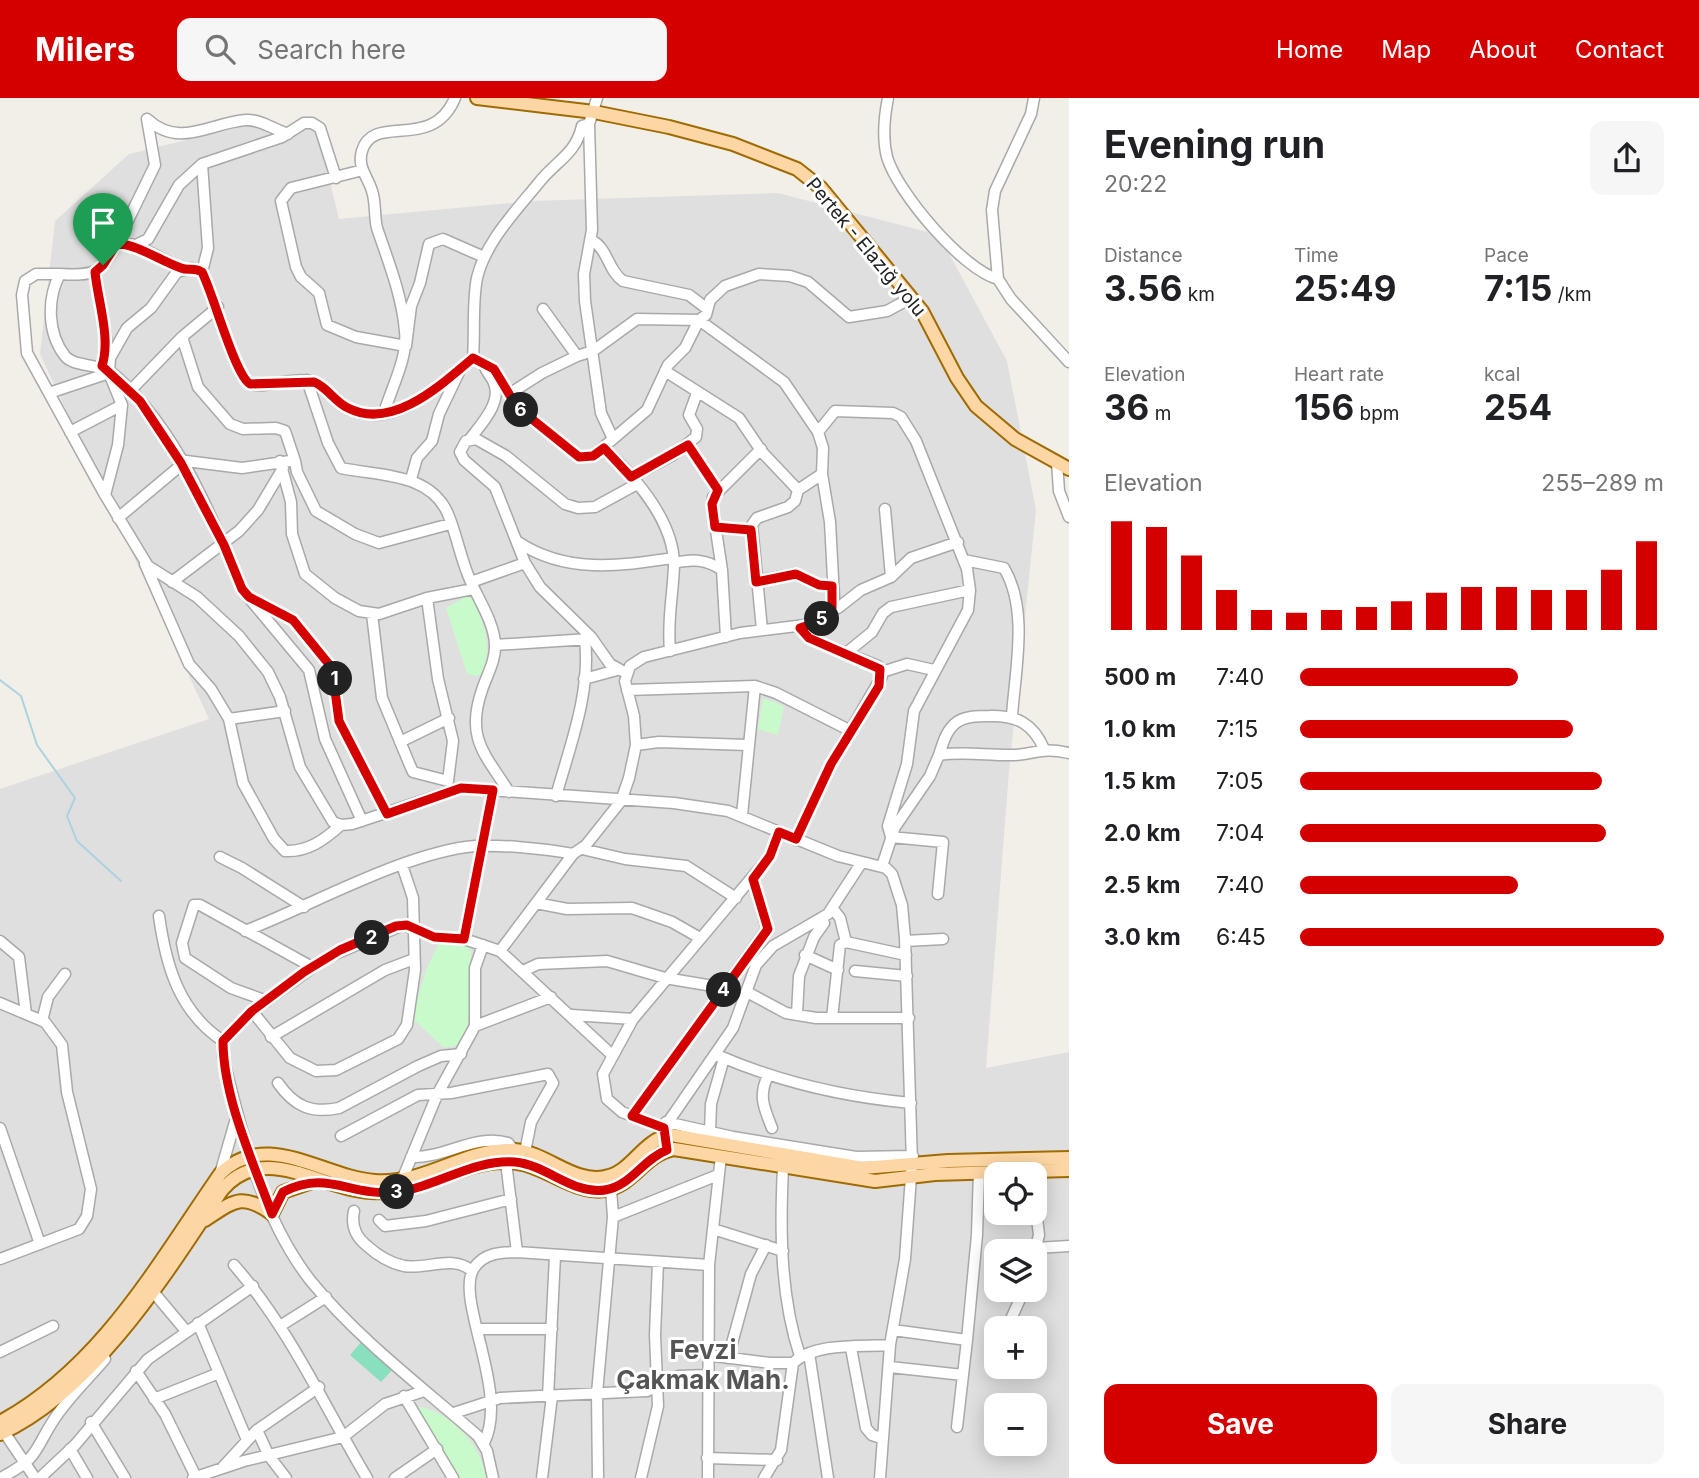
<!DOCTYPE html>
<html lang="en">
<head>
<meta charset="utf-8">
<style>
	body { margin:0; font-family:Inter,sans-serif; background:#f6f6f6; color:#202124; height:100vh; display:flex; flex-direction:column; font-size:26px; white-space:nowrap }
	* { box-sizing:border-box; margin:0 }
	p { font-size:23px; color:#757577 }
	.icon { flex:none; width:38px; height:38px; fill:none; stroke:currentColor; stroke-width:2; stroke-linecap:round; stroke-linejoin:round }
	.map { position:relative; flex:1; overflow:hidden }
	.drawer { display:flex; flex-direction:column; background:#fff; width:630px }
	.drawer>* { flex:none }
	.controls { position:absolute; left:984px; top:1064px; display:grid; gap:14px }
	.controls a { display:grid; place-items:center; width:63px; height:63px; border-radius:14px; background:#fff; box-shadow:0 4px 18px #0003; font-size:35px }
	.pin { position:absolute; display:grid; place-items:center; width:60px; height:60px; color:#fff; margin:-72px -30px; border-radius:50% 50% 50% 0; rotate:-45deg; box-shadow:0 0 7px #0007 }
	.pin .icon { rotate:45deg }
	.km { position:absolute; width:35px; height:35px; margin:-18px; border-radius:50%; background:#222; color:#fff; font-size:19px; line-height:35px; text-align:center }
	.round { display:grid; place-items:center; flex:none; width:74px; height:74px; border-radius:14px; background:#f6f6f6 }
	.summary { display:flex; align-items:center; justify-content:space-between; height:119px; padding:0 35px }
	h1 { font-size:38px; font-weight:700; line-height:52px }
	.metrics { display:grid; grid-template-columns:repeat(3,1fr); gap:10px; height:119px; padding:7px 35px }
	.metrics div { display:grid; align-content:center }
	.metrics b { font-size:35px; font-weight:700 }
	.metrics small { font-size:19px; font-weight:400 }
	.metrics p { font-size:19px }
	.chart { height:196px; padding:14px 35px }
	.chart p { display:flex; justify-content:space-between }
	.chart svg { width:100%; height:126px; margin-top:7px; stroke:#d40000; stroke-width:6 }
	.primary-button { display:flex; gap:14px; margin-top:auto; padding:14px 35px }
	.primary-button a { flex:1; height:80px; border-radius:14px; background:#d40000; color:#fff; font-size:28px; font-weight:700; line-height:80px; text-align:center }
	.primary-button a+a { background:#f6f6f6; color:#202124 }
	ul { padding:0 35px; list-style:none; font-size:23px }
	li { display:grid; grid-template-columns:112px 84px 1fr; align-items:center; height:52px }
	li i { height:18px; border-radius:9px; background:#d40000 }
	header { display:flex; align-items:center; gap:42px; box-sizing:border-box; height:98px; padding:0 35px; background:#d40000; color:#fff }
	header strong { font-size:33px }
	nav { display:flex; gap:38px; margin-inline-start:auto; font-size:24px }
	.search { width:490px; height:63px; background:#f6f6f6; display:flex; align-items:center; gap:18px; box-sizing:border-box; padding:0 24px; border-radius:14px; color:#757577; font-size:26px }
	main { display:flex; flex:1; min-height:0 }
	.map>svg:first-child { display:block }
	.residential { fill:#e0dfdf; fill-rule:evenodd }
	.park { fill:#c8facc }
	.pitch { fill:#88e0be }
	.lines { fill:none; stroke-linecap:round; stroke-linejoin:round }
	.stream { stroke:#aad3df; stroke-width:2 }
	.minor-casing { stroke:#a9a9a9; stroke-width:13 }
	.major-casing { stroke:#a06b00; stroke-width:16 }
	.minor { stroke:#fff; stroke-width:10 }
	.major { stroke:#fcd6a4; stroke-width:12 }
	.route-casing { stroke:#fff; stroke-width:14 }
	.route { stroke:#d40000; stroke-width:9 }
	.labels { text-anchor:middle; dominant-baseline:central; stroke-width:6; stroke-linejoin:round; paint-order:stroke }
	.street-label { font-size:19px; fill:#222; stroke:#fff }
	.district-label { font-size:26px; font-weight:bold; fill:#555; stroke:#fff }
</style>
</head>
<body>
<header>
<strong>Milers</strong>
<div class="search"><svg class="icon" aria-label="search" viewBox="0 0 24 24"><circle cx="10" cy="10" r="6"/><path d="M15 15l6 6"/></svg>Search here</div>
<nav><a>Home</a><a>Map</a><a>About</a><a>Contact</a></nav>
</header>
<main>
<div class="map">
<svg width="1069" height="1380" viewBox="0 0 1069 1380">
	<rect width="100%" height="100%" fill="#f2efe9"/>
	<path class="residential" d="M253,26L317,30L339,121L532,103L778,95L939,137L1007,263L1036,412L1009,673L986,970L1069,954V1380H0V691L209,621L40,256L55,123L129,56ZM996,1076H1034V1115H996ZM996,1153H1034V1192H996ZM996,1230H1034V1269H996ZM996,1307H1034V1346H996Z"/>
	<path class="park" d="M470,496C483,523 494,546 482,575L476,578L467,576L446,510Z
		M763,600L784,608L778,637L758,631Z
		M439,845L469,849L471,854C471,875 474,931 458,946C454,950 448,949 443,949L411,919L427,870Z
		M413,1308C448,1311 481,1345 486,1380H460Z"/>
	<path class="pitch" d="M363,1242L394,1270L381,1284L350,1257Z"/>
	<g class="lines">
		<path class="stream" d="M0,582L21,598L37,647L75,700L67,718L77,743L121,783"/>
		<defs>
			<path id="minor" d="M597,0L589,26L582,28C576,55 558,62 541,82C518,111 486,142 477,180C472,205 475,234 473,260C442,286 394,333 349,311C334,303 325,285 309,283C289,279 269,291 250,286C234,276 214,198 202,174L192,170L177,174L151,210L127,230L110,260L109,275L122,307L118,347L105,397L148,468L197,499L239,538L268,574L280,599L300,669L333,724L341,727L352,726L461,690L674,705L728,713L838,758L886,770L892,776L902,807L905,840L912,1065L905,1161L890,1247L880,1380
				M888,0C884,20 882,39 887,59C897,94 963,172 998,181
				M1034,0L1031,16L995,93L992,112L998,181L1011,201L1069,264
				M147,21C180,51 209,25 246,22C260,21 275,32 288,36
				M589,26L592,132L584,176L585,203L601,315L613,341
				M202,66L208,150L202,174
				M363,72L291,90L281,103L296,169L301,179L319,195L327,227L356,239L406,248L411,208L420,185L429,146L443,141L484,159
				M336,80L320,30L312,25H304L282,39L202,66L179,87L148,141L136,147L117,145C101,176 93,178 60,176C47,200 47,235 65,258C74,270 101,264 117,279C177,333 212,418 242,491L249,499L293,522L332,570L339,623L387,716
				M591,142C608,150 608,173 623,183L689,197L706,210
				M117,145L155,67L147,21
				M136,147L182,171
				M95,174L106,240L103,264
				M60,176H36L25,183L22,197L27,255L105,397
				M182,239L198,289L230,326L243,331L276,330L285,333L295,363
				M473,260L494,271L517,309L579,359L593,358L647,312L668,267L685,250L699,222L706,217L710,202L725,188L759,176L790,178L808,184L849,219L887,213L911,200
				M665,273L739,320L762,354L798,392
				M307,282L328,345L341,370C378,378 430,374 448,416C456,435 460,457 468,477C476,498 494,523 495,546C496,562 487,577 482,592C465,641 486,657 509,694
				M130,293L182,239L218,209
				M49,295L109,275
				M509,296L542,275L577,258
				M384,315C392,288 408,260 405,233C402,197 388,163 377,130C374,118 376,104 372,93C368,79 357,69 362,53C373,14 432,55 455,0
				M70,334L122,307
				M818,334L835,313L893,315L901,319L916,343L967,471L970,492L968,512L914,613L907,666L888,728L891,739L943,744L938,796
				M470,341C481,326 502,305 494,285C491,277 485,274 484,265
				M688,347L718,392
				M604,350C634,378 674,423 674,467C673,499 667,520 670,553
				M280,363L291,404L292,436L305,476L335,500L359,513L379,516L427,500L473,491
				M1057,364L1059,393L1069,419
				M631,379L673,357L696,339L697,331L689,317L697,295
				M411,381L417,360L432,343L439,316L460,272
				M885,411L891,479
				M118,420L186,363L242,370L290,363H295L297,374L316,413L355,436L379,445L450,426
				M715,429L751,432
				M518,444C566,476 619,468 673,460
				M964,462L1004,470C1029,512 1015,572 1012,618
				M674,465C693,461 706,461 722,472L726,539
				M145,466L189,566L211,591L229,621L243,685L274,741L285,753C308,754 324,742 341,727
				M722,472L712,406L713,399L761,351
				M756,483L795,476L819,487L832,488
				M172,484L239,433L258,412L283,370
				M471,484L525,465
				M249,500L309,572L325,641L362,723
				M832,510H838L861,492L891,479L911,460L958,444
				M372,516L382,600L409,665L413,674L448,683L453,643L438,581L427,500
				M762,532L752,427L757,420L788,409L795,403L798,392L822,376
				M495,547L589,541
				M845,556L872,534L883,515L891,509L970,492
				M882,574L907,566L934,572
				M626,575L610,566L591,539L540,489L525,465L495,389L464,362L460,354L466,343L476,341L506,358L565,406L578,410L595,409L637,386
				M584,581L617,572
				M627,592L755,588L776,595L851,633
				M229,621L285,613
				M400,644L449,620
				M636,647L659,644L747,647
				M939,657C943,645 946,632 957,624C966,618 978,618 989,618C1016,617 1033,625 1044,651
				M493,692L464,841L500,853L611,956
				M556,698C570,648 591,594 585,542
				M742,717L755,588
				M779,735L770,758L633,921L603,976L607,1001L622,1014L664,1030L733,930L756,867L773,848L828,816L862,764
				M796,742L831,666L882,578L878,568L809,540L800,530
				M582,751L625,761L686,768L736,800
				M220,759L242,770L304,809
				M882,768L895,729L930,678L939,657C965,653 989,658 1015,657C1039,655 1042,649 1069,655
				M536,805L567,811L632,810L672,824L700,840
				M833,811L840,820L846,844L906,857
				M159,818C166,868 179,914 223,943
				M245,833C312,807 397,759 466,749C490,745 549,751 573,756
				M464,841L434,839L403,827L326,860L252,913L223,943V959C242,1035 261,1119 310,1182C358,1241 421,1288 478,1338L487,1353L493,1380
				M0,843L19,859L26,916
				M905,843L943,841
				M500,853L573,756L586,747L621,703L629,680L636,647L634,618L625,583L630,568L644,559L740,535L813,526L828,515L834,499L830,424L822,376L823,350L818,334L784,284L699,222L637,221L593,253L577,258L543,211
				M805,857L838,872
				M523,873L538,866L607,863L665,880L725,890
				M855,873L907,878
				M747,894L786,915L816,920H909
				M267,903L231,890L185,860L182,845L194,807H200L312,869
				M0,905L45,924L62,947L67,994L91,1091L87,1118L79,1131L0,1161
				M252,913L290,960L316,973L336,972L398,941L407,927L415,872L413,800L402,767
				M797,916L799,878L814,839L824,825L821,820
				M572,917L633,921
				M832,920L840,847L846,844
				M42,923L48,899L65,876
				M475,928L551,899
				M271,939L385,872L414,861
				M717,957C779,984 845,999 911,1005
				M768,978C758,997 764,1010 772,1030
				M278,985C294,1008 311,1016 339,1010L418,968L441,958L461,956
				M632,1018L767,831L753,781
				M666,1024L733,1039L856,1059L913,1058
				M0,1030L40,1146
				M710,1033L711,1006L724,960
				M341,1038L418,997L451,995L548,976L553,985L531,1024L525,1054
				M411,1059C443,1061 476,1035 508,1045L514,1052
				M506,1064L517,1154
				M783,1069C780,1131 780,1198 800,1258
				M220,1076L237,1017
				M402,1082L437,997L475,928V870L483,847
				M1034,1096L1039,1137L1034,1156
				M354,1113C351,1127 355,1138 366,1147C377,1157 389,1165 404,1168C427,1172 453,1156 472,1173
				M613,1119L718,1077
				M379,1122L385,1128L426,1123L511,1101
				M713,1131L783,1153
				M1036,1150L1069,1148
				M234,1167C290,1231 324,1308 367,1380
				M150,1190L186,1233
				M198,1225L247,1342
				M280,1228L326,1199
				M1007,1230L1024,1192
				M477,1231H552
				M893,1232L967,1242L977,1137L979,1074
				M851,1250L866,1330L872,1337L881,1340
				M0,1254L53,1228
				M809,1255L828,1380
				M707,1257L770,1265H793C815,1244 861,1249 890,1247
				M728,1260L751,1176L766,1147
				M890,1269L963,1277
				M136,1273L165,1316L196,1379
				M404,1298L453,1380
				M548,1299L555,1158
				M154,1301L219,1275
				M454,1315L500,1300L647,1293L679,1278L706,1277
				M91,1324L125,1380
				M0,1328L35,1380
				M957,1329L967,1242
				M257,1332L269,1358L286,1380
				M484,1345C510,1293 454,1201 474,1170C484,1155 501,1154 517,1154L709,1167
				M70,1351L87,1380
				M707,1360L777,1362
				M223,1369L257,1332L319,1289
				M1,1380C41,1358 32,1355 55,1320C69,1299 88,1281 105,1261
				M40,1380L75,1347L148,1261L253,1188
				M193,1380L244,1363L343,1339L385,1306L424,1293
				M395,1380L437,1351
				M542,1380L552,1298
				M598,1380L597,1295L613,1119L611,1091
				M641,1380L658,1308L655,1237L658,1164
				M708,1380L709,1167L721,1058
				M764,1380L781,1352L793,1265"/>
			<path id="major" d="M477,0L594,14L669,29L733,46L797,71L821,90L922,213L957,280L976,308L1015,341L1069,371
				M205,1122C234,1103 242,1094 272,1116L283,1094L318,1082
				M0,1324C101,1269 156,1168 220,1076C266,1030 322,1079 375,1083C424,1087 465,1050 514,1052C546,1054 574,1086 605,1079C633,1074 642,1041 671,1037L863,1070L948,1063L1069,1060
				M0,1336C93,1294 167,1175 222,1092C264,1043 319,1091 371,1094C419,1098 458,1064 505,1064C542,1063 573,1098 606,1092C634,1087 645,1056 674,1051L875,1083L935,1076L1069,1072"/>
		</defs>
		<use href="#minor" class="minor-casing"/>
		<use href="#major" class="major-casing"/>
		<use href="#minor" class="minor"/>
		<use href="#major" class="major"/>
	</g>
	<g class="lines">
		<defs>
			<path id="route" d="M117,145C140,148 159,162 181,170C188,173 194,169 202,174C214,198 235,277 250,286L314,284C327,289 335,304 348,310C393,333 442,286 473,260L494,271L517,309L579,359L593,358L604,350L631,379L688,347L718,392L712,406L715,429L751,432L756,484L796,476L819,487L832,488V510L818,524L800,530L809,540L880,571L879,588L831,666L796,741L779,734L770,758L753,781L768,831L632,1018L664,1030L667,1052C643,1061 631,1088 605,1092C573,1097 547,1067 515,1064C472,1061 437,1089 396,1094C349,1099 328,1071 283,1094L272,1116C253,1064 223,999 223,943L252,913L304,874L340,852L396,828L407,827L434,839L464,841L493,692L461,690L387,716L339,623L332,570L293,522L249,499L242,491L224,447L181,365L140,303L102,268C111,240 98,204 95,174L103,167Z"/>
		</defs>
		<use href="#route" class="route-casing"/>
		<use href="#route" class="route"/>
	</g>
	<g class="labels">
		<g class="street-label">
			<text transform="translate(866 149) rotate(50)">Pertek - Elazığ yolu</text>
		</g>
		<g class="district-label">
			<text x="703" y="1251">Fevzi<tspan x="703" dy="30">Çakmak Mah.</tspan></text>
		</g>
	</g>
</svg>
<div class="controls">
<a><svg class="icon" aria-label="locate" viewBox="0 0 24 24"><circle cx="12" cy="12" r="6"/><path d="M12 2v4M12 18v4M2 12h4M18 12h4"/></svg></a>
<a><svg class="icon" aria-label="layers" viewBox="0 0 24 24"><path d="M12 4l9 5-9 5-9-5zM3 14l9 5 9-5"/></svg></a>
<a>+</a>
<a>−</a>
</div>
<div class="pin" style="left:103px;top:167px;background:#1e9e55"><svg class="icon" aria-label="arrive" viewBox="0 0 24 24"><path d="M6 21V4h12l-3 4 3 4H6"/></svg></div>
<b class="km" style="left:335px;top:581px">1</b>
<b class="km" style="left:372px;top:840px">2</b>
<b class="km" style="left:397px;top:1094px">3</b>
<b class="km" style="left:724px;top:892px">4</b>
<b class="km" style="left:822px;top:521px">5</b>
<b class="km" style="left:521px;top:312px">6</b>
</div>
<section class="drawer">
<div class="summary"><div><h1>Evening run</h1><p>20:22</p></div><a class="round"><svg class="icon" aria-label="share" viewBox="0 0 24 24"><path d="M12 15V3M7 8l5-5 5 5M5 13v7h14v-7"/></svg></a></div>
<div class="metrics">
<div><p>Distance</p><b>3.56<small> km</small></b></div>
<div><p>Time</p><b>25:49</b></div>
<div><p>Pace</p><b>7:15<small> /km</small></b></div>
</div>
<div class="metrics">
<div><p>Elevation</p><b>36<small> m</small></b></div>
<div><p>Heart rate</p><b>156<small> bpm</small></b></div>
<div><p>kcal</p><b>254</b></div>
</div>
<div class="chart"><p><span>Elevation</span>255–289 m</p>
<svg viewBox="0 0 160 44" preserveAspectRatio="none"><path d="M5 44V6M15 44V8M25 44V18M35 44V30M45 44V37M55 44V38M65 44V37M75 44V36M85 44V34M95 44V31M105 44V29M115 44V29M125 44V30M135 44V30M145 44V23M155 44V13"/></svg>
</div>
<ul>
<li><b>500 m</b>7:40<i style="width:60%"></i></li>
<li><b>1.0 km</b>7:15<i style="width:75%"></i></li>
<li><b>1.5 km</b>7:05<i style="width:83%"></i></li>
<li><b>2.0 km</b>7:04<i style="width:84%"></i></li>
<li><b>2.5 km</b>7:40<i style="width:60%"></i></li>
<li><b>3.0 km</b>6:45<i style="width:100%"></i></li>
</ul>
<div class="primary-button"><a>Save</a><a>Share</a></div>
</section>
</main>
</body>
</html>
